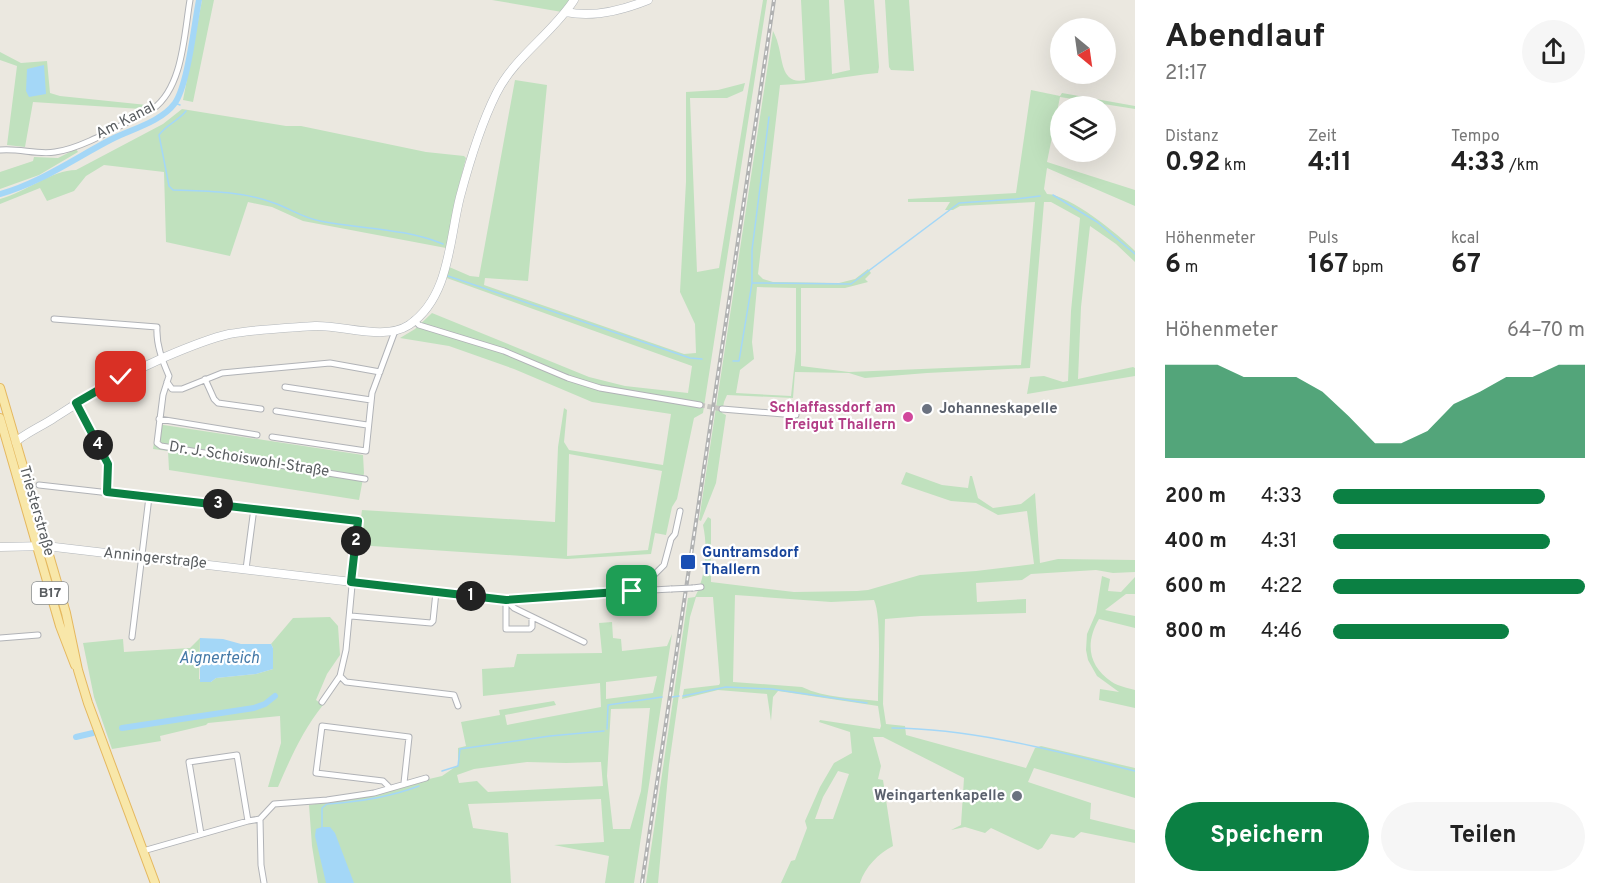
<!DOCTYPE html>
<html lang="de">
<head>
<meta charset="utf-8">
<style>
	body { margin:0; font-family:Overpass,sans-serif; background:#f6f6f6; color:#222; height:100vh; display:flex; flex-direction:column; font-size:22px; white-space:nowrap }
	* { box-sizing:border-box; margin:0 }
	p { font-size:20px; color:#767676 }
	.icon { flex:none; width:33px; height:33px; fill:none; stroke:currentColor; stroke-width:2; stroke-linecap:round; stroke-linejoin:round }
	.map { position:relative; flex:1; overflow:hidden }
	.panel { display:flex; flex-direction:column; background:#fff; width:480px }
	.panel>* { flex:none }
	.needle { width:39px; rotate:151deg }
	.buttons { position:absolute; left:1050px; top:18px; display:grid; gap:12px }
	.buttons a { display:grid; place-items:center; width:66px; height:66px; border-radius:50%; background:#fff; box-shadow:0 6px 24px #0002; font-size:30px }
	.pin { position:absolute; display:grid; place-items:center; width:51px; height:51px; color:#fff; margin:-26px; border-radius:12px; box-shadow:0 3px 9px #0006 }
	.km { position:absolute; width:30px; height:30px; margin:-15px; border-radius:50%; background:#222; color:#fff; font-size:16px; line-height:30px; text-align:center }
	.round { display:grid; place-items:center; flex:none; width:63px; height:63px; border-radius:32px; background:#f6f6f6 }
	.overview { display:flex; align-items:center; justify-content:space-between; height:102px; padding:0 30px }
	h1 { font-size:33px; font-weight:700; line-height:45px }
	.metrics { display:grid; grid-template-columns:repeat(3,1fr); gap:9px; height:102px; padding:6px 30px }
	.metrics div { display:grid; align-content:center }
	.metrics b { font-size:26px; font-weight:700 }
	.metrics small { font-size:16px; font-weight:400 }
	.metrics p { font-size:16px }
	.chart { height:168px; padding:12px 30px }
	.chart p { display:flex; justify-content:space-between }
	.chart svg { width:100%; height:108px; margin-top:6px; fill:#0b8043; opacity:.7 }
	.cta { display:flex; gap:12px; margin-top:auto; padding:12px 30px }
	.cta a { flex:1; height:69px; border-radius:36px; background:#0b8043; color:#fff; font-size:24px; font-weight:700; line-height:69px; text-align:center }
	.cta a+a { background:#f6f6f6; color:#222 }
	ul { padding:0 30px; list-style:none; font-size:20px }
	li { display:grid; grid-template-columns:96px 72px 1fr; align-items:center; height:45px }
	li i { height:15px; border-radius:8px; background:#0b8043 }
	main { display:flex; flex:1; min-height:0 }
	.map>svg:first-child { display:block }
	.green { fill:#c0e1be; fill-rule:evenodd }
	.water { fill:#a4d7f7 }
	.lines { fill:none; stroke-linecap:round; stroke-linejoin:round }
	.stream { stroke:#a4d7f7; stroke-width:1.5 }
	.canal { stroke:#a4d7f7; stroke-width:6 }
	.street-tunnel { stroke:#c6c5c0; stroke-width:5; stroke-dasharray:5 2.5; stroke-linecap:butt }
	.street-casing { stroke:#b1b3b7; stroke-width:7 }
	.secondary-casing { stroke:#b2b6ba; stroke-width:9 }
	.primary-casing { stroke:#e5b85f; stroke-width:10 }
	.street { stroke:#fff; stroke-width:5 }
	.secondary { stroke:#fff; stroke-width:8 }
	.primary { stroke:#f8e7a9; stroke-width:8 }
	.rail-casing { stroke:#b1b2b2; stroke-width:4 }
	.rail { stroke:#fff; stroke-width:1.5; stroke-dasharray:4.5; stroke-linecap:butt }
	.street-bridge-casing { stroke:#b1b3b7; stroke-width:7; stroke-linecap:butt }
	.street-bridge { stroke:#fff; stroke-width:5 }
	.route-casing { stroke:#fff; stroke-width:12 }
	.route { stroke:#0b8043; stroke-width:8 }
	.worship-dot { fill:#6b7280; stroke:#fff; stroke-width:2 }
	.hotel-dot { fill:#d1479c; stroke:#fff; stroke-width:2 }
	.transit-dot { fill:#1a4fb4; stroke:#fff; stroke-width:2 }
	.labels { text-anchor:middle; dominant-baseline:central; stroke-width:4.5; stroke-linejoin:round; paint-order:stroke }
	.shield { fill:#fff; stroke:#8b8e90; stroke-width:1.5 }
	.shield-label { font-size:14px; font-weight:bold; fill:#595d60 }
	.street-label { font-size:15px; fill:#595d60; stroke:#fff }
	.hotel-label { font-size:15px; font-weight:bold; fill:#b23c85; stroke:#fff; text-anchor:end }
	.worship-label { font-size:15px; font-weight:bold; fill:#5b616d; stroke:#fff; text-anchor:start }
	.transit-label { font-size:15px; font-weight:bold; fill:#164399; stroke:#fff; text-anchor:start }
	.water-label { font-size:16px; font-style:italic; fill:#4479a7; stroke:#fff }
</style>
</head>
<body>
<main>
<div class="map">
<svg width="1135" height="883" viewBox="0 0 1135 883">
	<rect width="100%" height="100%" fill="#ebe8e0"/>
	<path class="green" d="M202,0H214L193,102L183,100Z
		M492,0H570L562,12Z
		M763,0H767L703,413L694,418L677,499L672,507L666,535L655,533L651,554L567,559L357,545L362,510L555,522L558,447L564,408L567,410L564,442L569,450L663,465L671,414L592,402L514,369L449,346L400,338L415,329L432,313L589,377L625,386L688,393L692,366L444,277L447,266L470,276L479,277L515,80L547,85L528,281L485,278L484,285L684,354L696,353L695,324L680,292L686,182V92L718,90L745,83L743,91L727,98H690L697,272L719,268ZM569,454L662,471L648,550L567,556Z
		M801,0H829L832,74L850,70L844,0H874L879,67L878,73C845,76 812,84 780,85L758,274L763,279L773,282L839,283L855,279L868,269L871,273L865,279L868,282L845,288H801V366L849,372L1021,365L1035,202L960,206L953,210H945L950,202H908V199L1016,193L1031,90L1060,96L1062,93L1135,106V109L1060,97L1047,162L1135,190V206L1047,168L1044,189L1047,194C1070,195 1118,234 1135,251V262L1116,244L1090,226L1081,307L1078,379L1133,367L1135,368V376L1027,394L1030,377L1044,376L1063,382L1068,381L1071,311L1080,218L1051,202H1044L1030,368L927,373L865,378L849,373L795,372L793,398L727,395L724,402L722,413L726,415L716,483L701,521L699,520L773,31C775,35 777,39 778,44C783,60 781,85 805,80ZM757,287L796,288V351L791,396L736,393L740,370L754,359L752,342Z
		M885,0H909L914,71L891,70L889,67Z
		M0,52L21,63L47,61L50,93L60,96L147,105L141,109L33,102L25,147L7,145L17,66L0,60Z
		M182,109L286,126H301L426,152L464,156L466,158L456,197L446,248L303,221L272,207L248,202L230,256L166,242L164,172L104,165L86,176L74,191L47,201L40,188L0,204V199C26,192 52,170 76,170L163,124Z
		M76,149L78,152L39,175L0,189V172L33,161L34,157L58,158Z
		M157,424L363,455L364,473L359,500L169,470L168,451L153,449Z
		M906,472L942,485L968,488L970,476H972L978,498L993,508L1021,504L1035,493L1040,563L1058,559L1135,560V572L1113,573L1096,570L1031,574L1022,580L976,583L977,602L1026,599V613L921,616L885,619L883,704L886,724L905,726L906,735L1026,768L1035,748L1041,746L1135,768V798L1034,768L1028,782L1091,803L1090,819L1135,830V843L1081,832L1074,838L1051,834L1042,848L1038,850L991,828L985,833L965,827L951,830L961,825L964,778L883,737H873L881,766L878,779L883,780L893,846C879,853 865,867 860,883H781L791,861L795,860L807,828L805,821L820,787L834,763L852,753L850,732L819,722L820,720L880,729L881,726L878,706L778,691L773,697L771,721L767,694L718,690L682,699L684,689L719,685L720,683L713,597H696L690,617L669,765L658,883H646L688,598L695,597C706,576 708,548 703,525L708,517L711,519V582L794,592L857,591L868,590L920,575L976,571L1034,564L1027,511L998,515L976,503L951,501L901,484ZM735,595L831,602L874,600C882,617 878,679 878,701C853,698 825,698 802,687L733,682ZM838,771L849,774L833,819H815L823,797Z
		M1102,576L1110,579L1108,591L1121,592L1135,577V594H1126L1105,610L1135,616V628L1099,619C1085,643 1088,666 1112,682C1118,686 1128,688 1135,690V708L1099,700L1100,689L1119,692L1097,676L1088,660L1086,650L1087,634L1096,613Z
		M330,617L338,626L340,655L327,674L316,700L323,705C303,730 291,757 278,787H268L281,743L280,716L208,723L206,725L160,736L161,741L112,749L94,697L83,643L123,639L124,652L190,648L200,638L199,679L211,682L216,678L256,674L273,669V648L271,644L293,618Z
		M612,622L613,638L621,639L622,651L667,646L672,634L634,883H605L609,856L554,845L604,842L601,799L468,804L473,828L508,833L511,883H318L312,846L309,805L379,794L416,782L442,776L458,765V748L466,746L461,722L500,715L499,710L554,701L556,705L505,715L507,725L601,707L600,683L483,696L482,669L514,667L517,654L602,653L599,623ZM657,676L653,693L606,699V682ZM650,708L641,791L630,829H613L607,776L611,709ZM527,762L566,763L601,762L603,786L488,792L477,781L459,783L457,775L474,769Z"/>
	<path class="water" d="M44,65L46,94L29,97L26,91L27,69Z
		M200,638L223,639L241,644H271L273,648V669L256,674L216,678L211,682H200Z
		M322,827H330L335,833L354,883H326L315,836L316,829Z"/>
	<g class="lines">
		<path class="stream" d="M175,103L180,105
			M186,111C178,121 166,125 159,135L169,186L173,190C206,191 242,191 274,203C291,209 301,217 320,221C361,229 404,228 443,244
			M1053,195L1097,222L1135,254
			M448,276L690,358L702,359
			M752,283L851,284L959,203L1016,199L1040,196
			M733,361H739L752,283V250L769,117
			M683,696L726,687L772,689L867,703
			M672,697L679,696
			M892,728C976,729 1055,751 1135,771
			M607,729L608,705L662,697
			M442,771L458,766L460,749L550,736L604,731
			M322,827V808L327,804C358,802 390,797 419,786"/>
		<path class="canal" d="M0,194C40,183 75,158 112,139C132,129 161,122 175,103C188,84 194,25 199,0
			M122,728L254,708L265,704L275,696
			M76,737L93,733"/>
		<path class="street-tunnel" d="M700,405L722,409"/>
		<defs>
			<path id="street" d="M0,150C19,148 37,155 55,152C85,148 125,122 153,109C183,87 184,35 190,0
				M54,319L157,327C156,344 162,360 169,376L163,395L157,443L161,446L365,479
				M414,320L419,325L504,351L568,378L600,388L700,405
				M205,379L214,399L218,403L261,409
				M167,382L172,389H182L222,373L330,363L380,372
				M285,387L371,400
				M76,403L108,464L107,492
				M722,409L796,415
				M276,411L367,425
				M159,419L257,435
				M272,437L366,451L372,393L395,331
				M39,485L358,521L346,650L340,676L322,702
				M246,569L254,508
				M693,588L701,587
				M632,591L650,579L664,565L671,539L675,534L680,511
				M634,591L671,589
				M506,600L514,608L584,642
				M506,600V629H530L532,627V617
				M351,616L431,623L433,621L436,592
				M132,637L149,497
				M0,638L38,635
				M340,676L346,682L454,695L458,706
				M389,787L383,781L316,773L322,726L409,737L404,783
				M201,834L189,762L237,755L248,821
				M143,851L248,821L260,819
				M264,883L261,865L260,819L274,804L327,800L374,793L426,778"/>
			<path id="secondary" d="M566,12C593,18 623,10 648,0
				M16,442C22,435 44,425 54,418C90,394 126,374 165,357C186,348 207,339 229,334C257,329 287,328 315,326C344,325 384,341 409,325C450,297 449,240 460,197C468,167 482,122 496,94C514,57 552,34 574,0
				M0,547L46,546L506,600L632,591"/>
			<path id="primary" d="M0,388L66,613L78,670L88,703L155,883
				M0,418L60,626L75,665"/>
		</defs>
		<use href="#street" class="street-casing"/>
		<use href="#secondary" class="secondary-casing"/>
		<use href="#primary" class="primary-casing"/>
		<use href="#street" class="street"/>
		<use href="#secondary" class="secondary"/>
		<use href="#primary" class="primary"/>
		<defs>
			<path id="rail" d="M642,883L774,0"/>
		</defs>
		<use href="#rail" class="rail-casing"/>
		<use href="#rail" class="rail"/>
		<defs>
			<path id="street-bridge" d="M671,589L693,588"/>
		</defs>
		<use href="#street-bridge" class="street-bridge-casing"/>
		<use href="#street-bridge" class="street-bridge"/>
	</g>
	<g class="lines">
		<defs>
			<path id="route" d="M121,377L76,403L108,464L107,492L358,521L351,582L506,600L632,591"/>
		</defs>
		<use href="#route" class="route-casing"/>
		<use href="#route" class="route"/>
	</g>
	<g class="worship-dot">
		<circle cx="927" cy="409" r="6"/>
		<circle cx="1017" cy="796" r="6"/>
	</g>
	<circle class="hotel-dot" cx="908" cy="417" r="6"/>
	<rect class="transit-dot" x="680" y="554" width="16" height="16" rx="3"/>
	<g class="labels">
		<rect class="shield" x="32" y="582" width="36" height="22" rx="4.5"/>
		<g class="shield-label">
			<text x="50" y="593">B17</text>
		</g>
		<g class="street-label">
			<text transform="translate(126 121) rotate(-27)">Am Kanal</text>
			<text transform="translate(249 460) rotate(9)">Dr. J. Schoiswohl-Straße</text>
			<text transform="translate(36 511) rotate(74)">Triesterstraße</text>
			<text transform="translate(155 559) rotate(6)">Anningerstraße</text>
		</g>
		<g class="hotel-label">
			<text x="896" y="408">Schlaffassdorf am<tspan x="896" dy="17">Freigut Thallern</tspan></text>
		</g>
		<g class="worship-label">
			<text x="939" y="409">Johanneskapelle</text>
			<text x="1005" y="796" text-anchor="end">Weingartenkapelle</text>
		</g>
		<g class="transit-label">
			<text x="702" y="553">Guntramsdorf<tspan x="702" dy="17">Thallern</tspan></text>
		</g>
		<g class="water-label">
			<text x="219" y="659">Aignerteich</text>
		</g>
	</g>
</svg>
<div class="buttons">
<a><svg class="needle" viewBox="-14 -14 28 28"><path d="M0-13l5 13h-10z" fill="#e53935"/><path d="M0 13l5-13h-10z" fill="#767676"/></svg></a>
<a><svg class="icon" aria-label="layers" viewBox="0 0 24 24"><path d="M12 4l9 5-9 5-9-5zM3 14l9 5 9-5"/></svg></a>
</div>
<div class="pin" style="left:632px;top:591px;background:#1e9e55"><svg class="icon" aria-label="arrive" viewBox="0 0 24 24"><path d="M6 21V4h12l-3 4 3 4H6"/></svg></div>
<div class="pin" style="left:121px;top:377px;background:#d93025"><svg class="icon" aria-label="check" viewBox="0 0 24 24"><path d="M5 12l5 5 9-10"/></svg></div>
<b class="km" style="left:471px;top:596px">1</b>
<b class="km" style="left:356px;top:541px">2</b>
<b class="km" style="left:218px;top:504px">3</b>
<b class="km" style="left:98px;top:445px">4</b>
</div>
<section class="panel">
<div class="overview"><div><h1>Abendlauf</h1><p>21:17</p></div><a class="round"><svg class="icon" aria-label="share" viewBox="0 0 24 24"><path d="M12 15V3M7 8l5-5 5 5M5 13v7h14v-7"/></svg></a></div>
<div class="metrics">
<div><p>Distanz</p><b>0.92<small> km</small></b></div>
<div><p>Zeit</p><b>4:11</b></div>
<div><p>Tempo</p><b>4:33<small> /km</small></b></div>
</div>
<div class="metrics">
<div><p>Höhenmeter</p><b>6<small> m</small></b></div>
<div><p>Puls</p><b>167<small> bpm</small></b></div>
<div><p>kcal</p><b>67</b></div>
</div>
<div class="chart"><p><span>Höhenmeter</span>64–70 m</p>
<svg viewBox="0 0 160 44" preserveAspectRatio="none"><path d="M0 44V6L10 6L20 6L30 11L40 11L50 11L60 17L70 27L80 38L90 38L100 33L110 22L120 17L130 11L140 11L150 6L160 6V44z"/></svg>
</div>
<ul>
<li><b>200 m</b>4:33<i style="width:84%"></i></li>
<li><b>400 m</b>4:31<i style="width:86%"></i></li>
<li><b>600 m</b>4:22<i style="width:100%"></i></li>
<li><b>800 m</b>4:46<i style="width:70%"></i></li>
</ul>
<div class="cta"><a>Speichern</a><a>Teilen</a></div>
</section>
</main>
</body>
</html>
